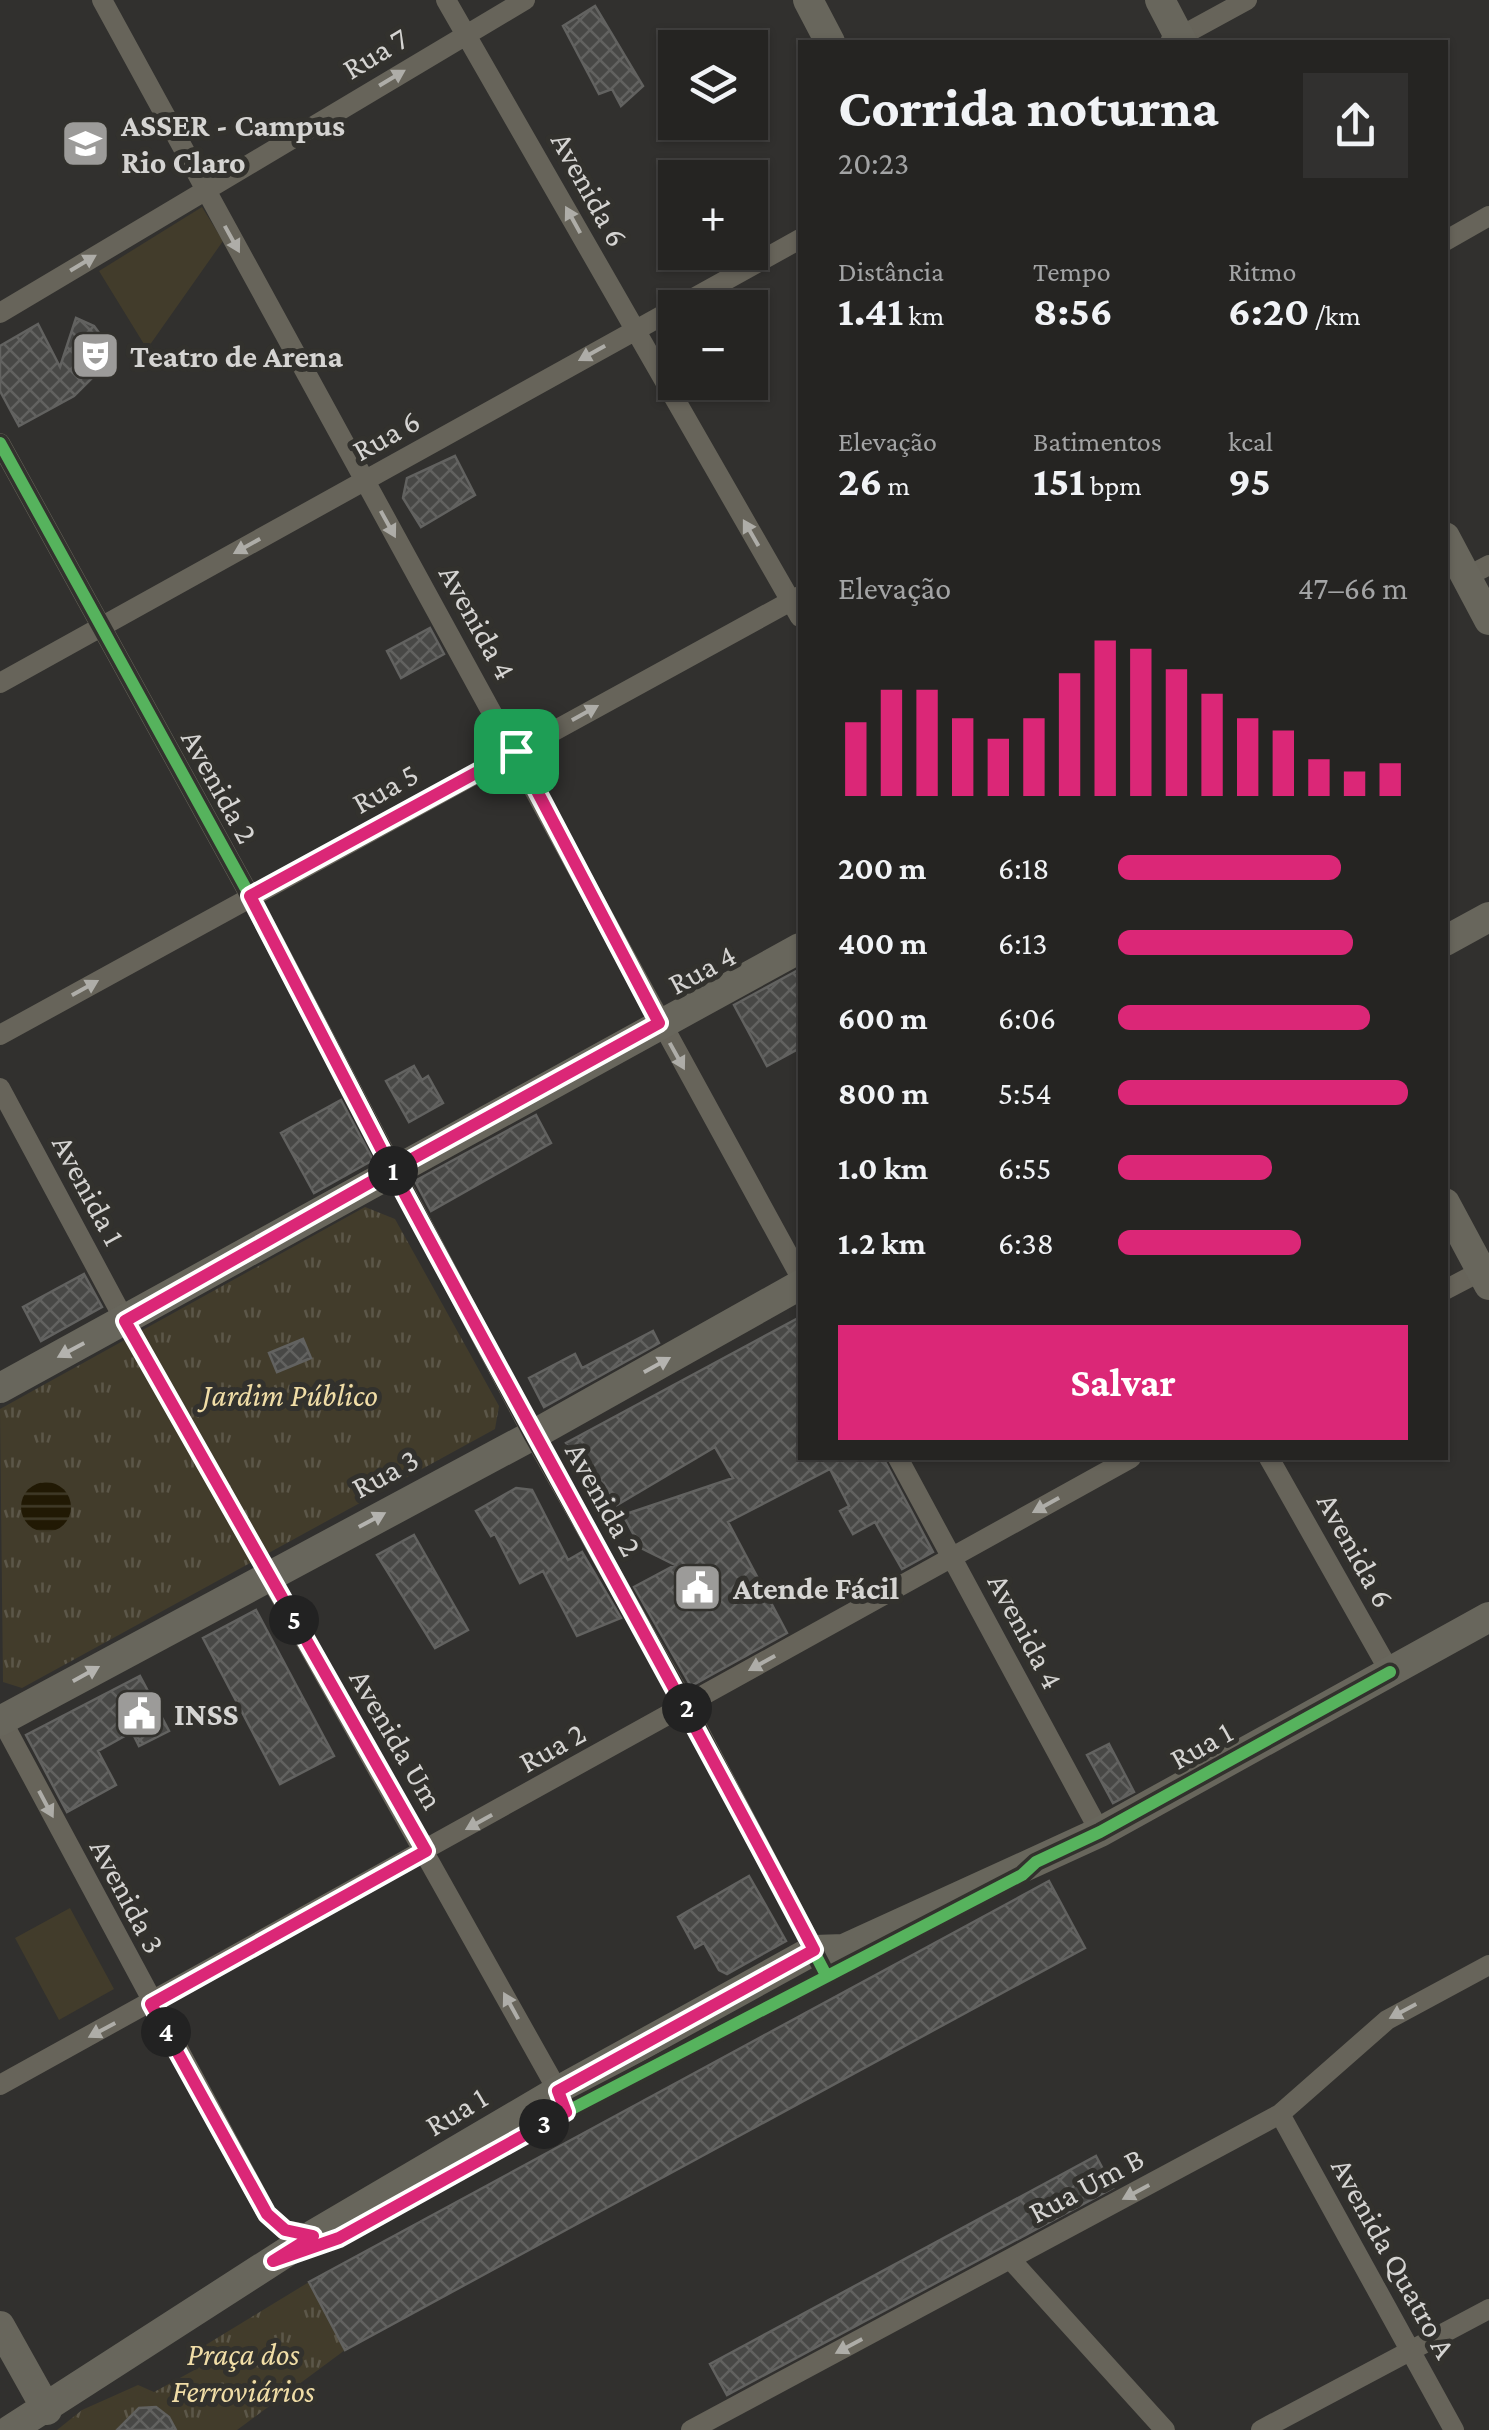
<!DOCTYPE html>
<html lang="pt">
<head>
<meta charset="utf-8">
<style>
	body { margin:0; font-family:"Crimson Pro",serif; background:#31302f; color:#f1f3f6; height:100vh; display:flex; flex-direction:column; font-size:38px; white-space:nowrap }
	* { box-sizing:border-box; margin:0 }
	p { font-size:32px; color:#a3a4a5 }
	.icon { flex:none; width:55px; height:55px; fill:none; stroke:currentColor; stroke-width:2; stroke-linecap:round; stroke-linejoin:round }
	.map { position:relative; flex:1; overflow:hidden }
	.side { position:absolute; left:798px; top:40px; width:650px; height:1420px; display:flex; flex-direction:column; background:#252422; border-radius:0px; box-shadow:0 2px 8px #0004,0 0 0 2px #424140 }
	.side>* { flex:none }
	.tools { position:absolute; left:658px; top:30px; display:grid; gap:20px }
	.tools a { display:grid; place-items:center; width:110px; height:110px; border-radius:0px; background:#252422; box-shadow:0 2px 8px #0004,0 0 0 2px #424140; font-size:50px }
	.pin { position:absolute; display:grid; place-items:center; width:85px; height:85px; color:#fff; margin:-42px; border-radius:20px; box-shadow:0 5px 15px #0006 }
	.km { position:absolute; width:50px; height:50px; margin:-25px; border-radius:50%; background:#222; color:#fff; font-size:28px; line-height:50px; text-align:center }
	.round { display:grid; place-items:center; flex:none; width:105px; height:105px; border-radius:0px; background:#31302f }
	.headline { display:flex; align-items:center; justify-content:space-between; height:170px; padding:0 40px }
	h1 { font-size:55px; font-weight:700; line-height:75px }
	.stats { display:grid; grid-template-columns:repeat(3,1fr); gap:15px; height:170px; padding:10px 40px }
	.stats div { display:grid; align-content:center }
	.stats b { font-size:42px; font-weight:700 }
	.stats small { font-size:28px; font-weight:400 }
	.stats p { font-size:28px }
	.chart { height:280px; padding:20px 40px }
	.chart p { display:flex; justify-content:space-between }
	.chart svg { width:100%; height:180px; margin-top:10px; stroke:#db2777; stroke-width:6 }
	.cta { display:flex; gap:20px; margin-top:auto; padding:20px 40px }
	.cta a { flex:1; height:115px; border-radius:0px; background:#db2777; color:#fff; font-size:40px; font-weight:700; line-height:115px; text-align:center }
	ul { padding:0 40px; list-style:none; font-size:32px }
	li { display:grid; grid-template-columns:160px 120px 1fr; align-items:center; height:75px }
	li i { height:25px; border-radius:12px; background:#db2777 }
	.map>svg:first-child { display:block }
	.green { fill:#423c2b }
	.park { fill:url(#park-tufts) }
	.water { fill:url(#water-rules) }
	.building { fill:url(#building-cross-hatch); stroke:#626260; stroke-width:2.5 }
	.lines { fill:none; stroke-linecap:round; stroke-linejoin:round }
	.path { stroke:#66645e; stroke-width:4; stroke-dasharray:10 5; stroke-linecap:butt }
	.lane { stroke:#67645a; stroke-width:10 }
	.street { stroke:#67645a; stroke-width:20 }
	.secondary { stroke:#68665c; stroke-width:30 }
	.cycleway-casing { stroke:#32312d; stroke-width:19 }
	.cycleway { stroke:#56b35d; stroke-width:12 }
	.oneway { fill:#aeada8 }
	.oneway2 { fill:#b4b3af }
	.route-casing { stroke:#fff; stroke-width:20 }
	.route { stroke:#db2777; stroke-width:12 }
	.labels { text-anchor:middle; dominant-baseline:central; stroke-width:10; stroke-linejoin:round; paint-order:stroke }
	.street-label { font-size:32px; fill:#d5d4d2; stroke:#32312d }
	.poi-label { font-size:32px; font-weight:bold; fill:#d5d4d2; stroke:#32312d; text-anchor:start }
	.park-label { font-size:32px; font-style:italic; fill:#f0dda7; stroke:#32312d }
</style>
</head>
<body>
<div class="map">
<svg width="1489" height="2430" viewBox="0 0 1489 2430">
	<defs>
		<pattern id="park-tufts" width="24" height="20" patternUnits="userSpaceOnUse" patternTransform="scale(2.5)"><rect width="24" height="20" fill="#423c2b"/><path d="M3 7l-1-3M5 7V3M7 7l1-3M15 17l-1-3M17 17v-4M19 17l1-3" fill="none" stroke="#5c5749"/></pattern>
		<pattern id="water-rules" width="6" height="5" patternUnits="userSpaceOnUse" patternTransform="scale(2.5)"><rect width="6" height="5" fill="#211904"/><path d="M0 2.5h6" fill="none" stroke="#403a28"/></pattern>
		<pattern id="building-cross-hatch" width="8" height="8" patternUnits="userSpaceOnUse" patternTransform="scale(2.5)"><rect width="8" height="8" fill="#484846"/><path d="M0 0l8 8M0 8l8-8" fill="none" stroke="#626260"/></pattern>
	</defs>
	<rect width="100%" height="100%" fill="#31302e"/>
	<path class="green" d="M202,207L223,241L147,349L99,271Z
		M70,1908L114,1989L59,2020L15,1938Z"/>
	<path class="park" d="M365,1207L395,1219L499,1406L495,1429L22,1688L3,1682L0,1409Z
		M309,2282L345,2350L237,2430H57L82,2410L138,2385L154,2392L200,2367L204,2346Z"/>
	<path class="water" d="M21 1507a25 25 0 1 1 50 0a25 25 0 1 1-50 0Z"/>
	<path class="building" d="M595,6L643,86L621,106L612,89L599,94L563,26Z
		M76,318L94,326L102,337L107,348L99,371L74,396L19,426L0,391V346L38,324L60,367Z
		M455,456L475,495L421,527L403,498L407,478Z
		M430,628L444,654L401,678L387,651Z
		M800,969V1048L767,1066L734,1005Z
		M414,1066L422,1080L428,1076L443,1103L409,1122L386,1081Z
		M341,1100L373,1160L314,1193L281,1133Z
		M536,1115L551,1143L431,1211L415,1181Z
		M84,1274L102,1307L41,1341L23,1307Z
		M800,1317V1458H883L933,1552L902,1569L875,1522L853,1534L840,1511L849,1506L830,1469L728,1522L787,1633L691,1686L634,1587L675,1565L641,1548L623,1515L733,1478L715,1447L617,1505L604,1483L591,1490L566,1443Z
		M653,1331L659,1343L544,1407L529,1378L575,1354L582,1368Z
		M303,1339L311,1358L277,1372L269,1353Z
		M516,1488L532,1490L568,1560L582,1552L621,1618L577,1636L543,1571L520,1583L495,1534L491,1536L476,1511Z
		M414,1535L468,1630L435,1648L377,1555Z
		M256,1610L334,1756L280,1784L203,1638Z
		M140,1676L169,1731L139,1746L132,1732L98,1751L116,1785L67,1812L26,1735Z
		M1109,1744L1134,1792L1113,1803L1087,1755Z
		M749,1876L786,1941L727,1974L719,1970L704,1943L695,1948L678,1917Z
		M1049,1881L1085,1948L345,2350L309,2282Z
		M1096,2156L1113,2188L727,2395L710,2364Z
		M156,2407L169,2417L176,2430H117L139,2408Z"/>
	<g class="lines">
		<path class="path" d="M135,1339L258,1557"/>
		<path class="lane" d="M321,2244L857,1958"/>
		<path class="street" d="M102,0L800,1276
			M446,0L800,617
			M1170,42L1247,0
			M1445,241L1489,216
			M0,313L525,0
			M0,443L250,896L533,1435L686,1706L814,1950
			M1466,577L1489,565
			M0,683L800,239
			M0,1035L800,596
			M0,1088L125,1321
			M1445,1290L1489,1267
			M898,1458L1100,1832
			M1269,1458L1390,1672
			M268,1574L558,2091
			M0,1717L267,2214L285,2230L313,2235
			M0,2085L1131,1458
			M1280,2114L1454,2430
			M1011,2260L1165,2430
			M691,2430L1280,2114L1387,2020L1489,1965
			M1261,2430L1489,2309"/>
		<path class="secondary" d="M808,0L830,42
			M1160,0L1182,42
			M1445,537L1489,620
			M1445,941L1489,917
			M1445,1203L1489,1285
			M0,1388L800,948
			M0,1721L533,1435L800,1285
			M0,2326L47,2410
			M10,2430L313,2235L558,2091L814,1950L844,1949L1100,1832L1489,1617"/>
		<defs>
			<path id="cycleway" d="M0,443L250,896L533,1435L686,1706L826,1975
				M273,2261L339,2238L566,2112L1022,1875L1036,1862L1100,1832L1390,1672"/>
		</defs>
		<use href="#cycleway" class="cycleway-casing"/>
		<use href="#cycleway" class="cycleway"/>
	</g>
	<defs><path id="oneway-solid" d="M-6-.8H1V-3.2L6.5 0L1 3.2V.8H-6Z" transform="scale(2.5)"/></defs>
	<g class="oneway">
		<use href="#oneway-solid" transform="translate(392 78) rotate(-31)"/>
		<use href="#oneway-solid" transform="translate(573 220) rotate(-119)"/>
		<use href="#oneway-solid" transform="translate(232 239) rotate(61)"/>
		<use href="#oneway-solid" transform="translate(83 263) rotate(-31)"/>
		<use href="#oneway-solid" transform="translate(592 353) rotate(151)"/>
		<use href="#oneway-solid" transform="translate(388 524) rotate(61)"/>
		<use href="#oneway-solid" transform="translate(751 533) rotate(-120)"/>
		<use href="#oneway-solid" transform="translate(247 546) rotate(151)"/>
		<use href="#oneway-solid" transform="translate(585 713) rotate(-29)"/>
		<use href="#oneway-solid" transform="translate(85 988) rotate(-29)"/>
		<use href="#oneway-solid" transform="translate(677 1056) rotate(61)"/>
		<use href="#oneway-solid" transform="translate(1046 1505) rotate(151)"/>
		<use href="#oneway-solid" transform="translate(762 1663) rotate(151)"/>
		<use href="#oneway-solid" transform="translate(46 1804) rotate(62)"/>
		<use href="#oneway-solid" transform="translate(479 1822) rotate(151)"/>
		<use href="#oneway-solid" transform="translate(511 2006) rotate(-119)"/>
		<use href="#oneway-solid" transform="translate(1403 2011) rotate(152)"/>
		<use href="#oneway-solid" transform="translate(102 2030) rotate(152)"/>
		<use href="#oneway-solid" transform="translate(1136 2192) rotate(152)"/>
		<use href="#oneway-solid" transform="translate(849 2346) rotate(152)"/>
	</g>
	<g class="oneway2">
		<use href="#oneway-solid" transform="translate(71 1350) rotate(152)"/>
		<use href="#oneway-solid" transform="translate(657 1365) rotate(-29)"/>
		<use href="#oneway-solid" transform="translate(372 1520) rotate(-28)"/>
		<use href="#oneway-solid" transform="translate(86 1674) rotate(-29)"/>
	</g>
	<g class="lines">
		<defs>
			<path id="route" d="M516,751L659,1023L392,1170C531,1431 677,1688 814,1950L558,2091L566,2112L339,2238L273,2261L313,2236L285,2230L267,2214L151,2004L426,1851L125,1321L392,1170L250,896L516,751"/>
		</defs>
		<use href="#route" class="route-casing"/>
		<use href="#route" class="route"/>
	</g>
	<defs>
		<symbol id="university-square" viewBox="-11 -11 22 22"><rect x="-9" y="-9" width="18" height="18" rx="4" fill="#9c9b99" stroke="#32312d"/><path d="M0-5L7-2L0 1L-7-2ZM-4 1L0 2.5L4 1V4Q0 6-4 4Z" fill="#fff"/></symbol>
		<symbol id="theatre-square" viewBox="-11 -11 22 22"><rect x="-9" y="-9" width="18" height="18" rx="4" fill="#9c9b99" stroke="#32312d"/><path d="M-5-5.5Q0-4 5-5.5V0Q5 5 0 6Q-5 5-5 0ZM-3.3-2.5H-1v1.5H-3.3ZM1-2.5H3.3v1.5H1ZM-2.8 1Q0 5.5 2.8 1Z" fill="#fff"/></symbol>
		<symbol id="civic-square" viewBox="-11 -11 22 22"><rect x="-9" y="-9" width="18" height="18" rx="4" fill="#9c9b99" stroke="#32312d"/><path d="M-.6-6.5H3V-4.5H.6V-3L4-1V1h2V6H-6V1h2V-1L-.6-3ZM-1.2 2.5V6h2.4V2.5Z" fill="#fff"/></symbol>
	</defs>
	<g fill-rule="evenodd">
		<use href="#university-square" x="58" y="116" width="55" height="55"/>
		<use href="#theatre-square" x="68" y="328" width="55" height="55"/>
		<use href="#civic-square" x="670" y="1560" width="55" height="55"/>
		<use href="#civic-square" x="112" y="1686" width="55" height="55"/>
	</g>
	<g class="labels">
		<g class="street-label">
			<text transform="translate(375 53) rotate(-31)">Rua 7</text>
			<text transform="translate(590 189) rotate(61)">Avenida 6</text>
			<text transform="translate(386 435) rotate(-29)">Rua 6</text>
			<text transform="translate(478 622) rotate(61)">Avenida 4</text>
			<text transform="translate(220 786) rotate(61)">Avenida 2</text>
			<text transform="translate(385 788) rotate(-29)">Rua 5</text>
			<text transform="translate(702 969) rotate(-28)">Rua 4</text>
			<text transform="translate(89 1190) rotate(62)">Avenida 1</text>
			<text transform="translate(385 1473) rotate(-28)">Rua 3</text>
			<text transform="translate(604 1499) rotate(61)">Avenida 2</text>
			<text transform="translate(1356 1550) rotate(61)">Avenida 6</text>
			<text transform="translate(1026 1631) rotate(62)">Avenida 4</text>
			<text transform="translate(397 1739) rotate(60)">Avenida Um</text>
			<text transform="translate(1201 1745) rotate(-29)">Rua 1</text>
			<text transform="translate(552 1747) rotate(-29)">Rua 2</text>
			<text transform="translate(128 1896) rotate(62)">Avenida 3</text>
			<text transform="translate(456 2111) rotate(-31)">Rua 1</text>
			<text transform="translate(1086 2185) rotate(-28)">Rua Um B</text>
			<text transform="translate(1394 2258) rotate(61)">Avenida Quatro A</text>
		</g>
		<g class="poi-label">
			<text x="121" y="125">ASSER - Campus<tspan x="121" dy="37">Rio Claro</tspan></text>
			<text x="130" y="356">Teatro de Arena</text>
			<text x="733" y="1588">Atende Fácil</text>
			<text x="174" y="1714">INSS</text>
		</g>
		<g class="park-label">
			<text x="290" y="1395">Jardim Público</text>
			<text x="243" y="2354">Praça dos<tspan x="243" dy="37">Ferroviários</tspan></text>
		</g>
	</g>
</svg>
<div class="tools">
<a><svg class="icon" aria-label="layers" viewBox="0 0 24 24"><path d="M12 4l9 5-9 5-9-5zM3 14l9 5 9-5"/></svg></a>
<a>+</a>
<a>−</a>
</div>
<div class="pin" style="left:516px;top:751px;background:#1e9e55"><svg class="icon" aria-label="arrive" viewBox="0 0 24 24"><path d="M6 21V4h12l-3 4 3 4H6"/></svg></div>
<b class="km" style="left:393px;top:1171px">1</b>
<b class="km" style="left:687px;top:1708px">2</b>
<b class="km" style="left:544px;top:2124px">3</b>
<b class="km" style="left:166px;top:2032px">4</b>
<b class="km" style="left:294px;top:1620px">5</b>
<section class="side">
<div class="headline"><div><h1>Corrida noturna</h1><p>20:23</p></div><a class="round"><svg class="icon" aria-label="share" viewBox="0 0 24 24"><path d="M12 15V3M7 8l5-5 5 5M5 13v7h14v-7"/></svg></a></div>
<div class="stats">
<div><p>Distância</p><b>1.41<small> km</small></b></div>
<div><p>Tempo</p><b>8:56</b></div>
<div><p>Ritmo</p><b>6:20<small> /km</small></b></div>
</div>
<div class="stats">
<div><p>Elevação</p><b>26<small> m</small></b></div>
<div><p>Batimentos</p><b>151<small> bpm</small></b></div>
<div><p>kcal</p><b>95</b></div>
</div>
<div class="chart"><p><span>Elevação</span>47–66 m</p>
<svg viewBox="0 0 160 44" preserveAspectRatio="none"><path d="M5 44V26M15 44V18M25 44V18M35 44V25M45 44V30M55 44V25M65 44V14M75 44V6M85 44V8M95 44V13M105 44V19M115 44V25M125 44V28M135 44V35M145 44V38M155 44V36"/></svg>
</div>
<ul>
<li><b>200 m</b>6:18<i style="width:77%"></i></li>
<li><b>400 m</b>6:13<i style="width:81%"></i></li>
<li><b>600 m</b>6:06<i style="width:87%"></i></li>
<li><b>800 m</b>5:54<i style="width:100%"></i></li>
<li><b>1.0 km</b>6:55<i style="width:53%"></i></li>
<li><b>1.2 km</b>6:38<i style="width:63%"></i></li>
</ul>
<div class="cta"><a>Salvar</a></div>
</section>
</div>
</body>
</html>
